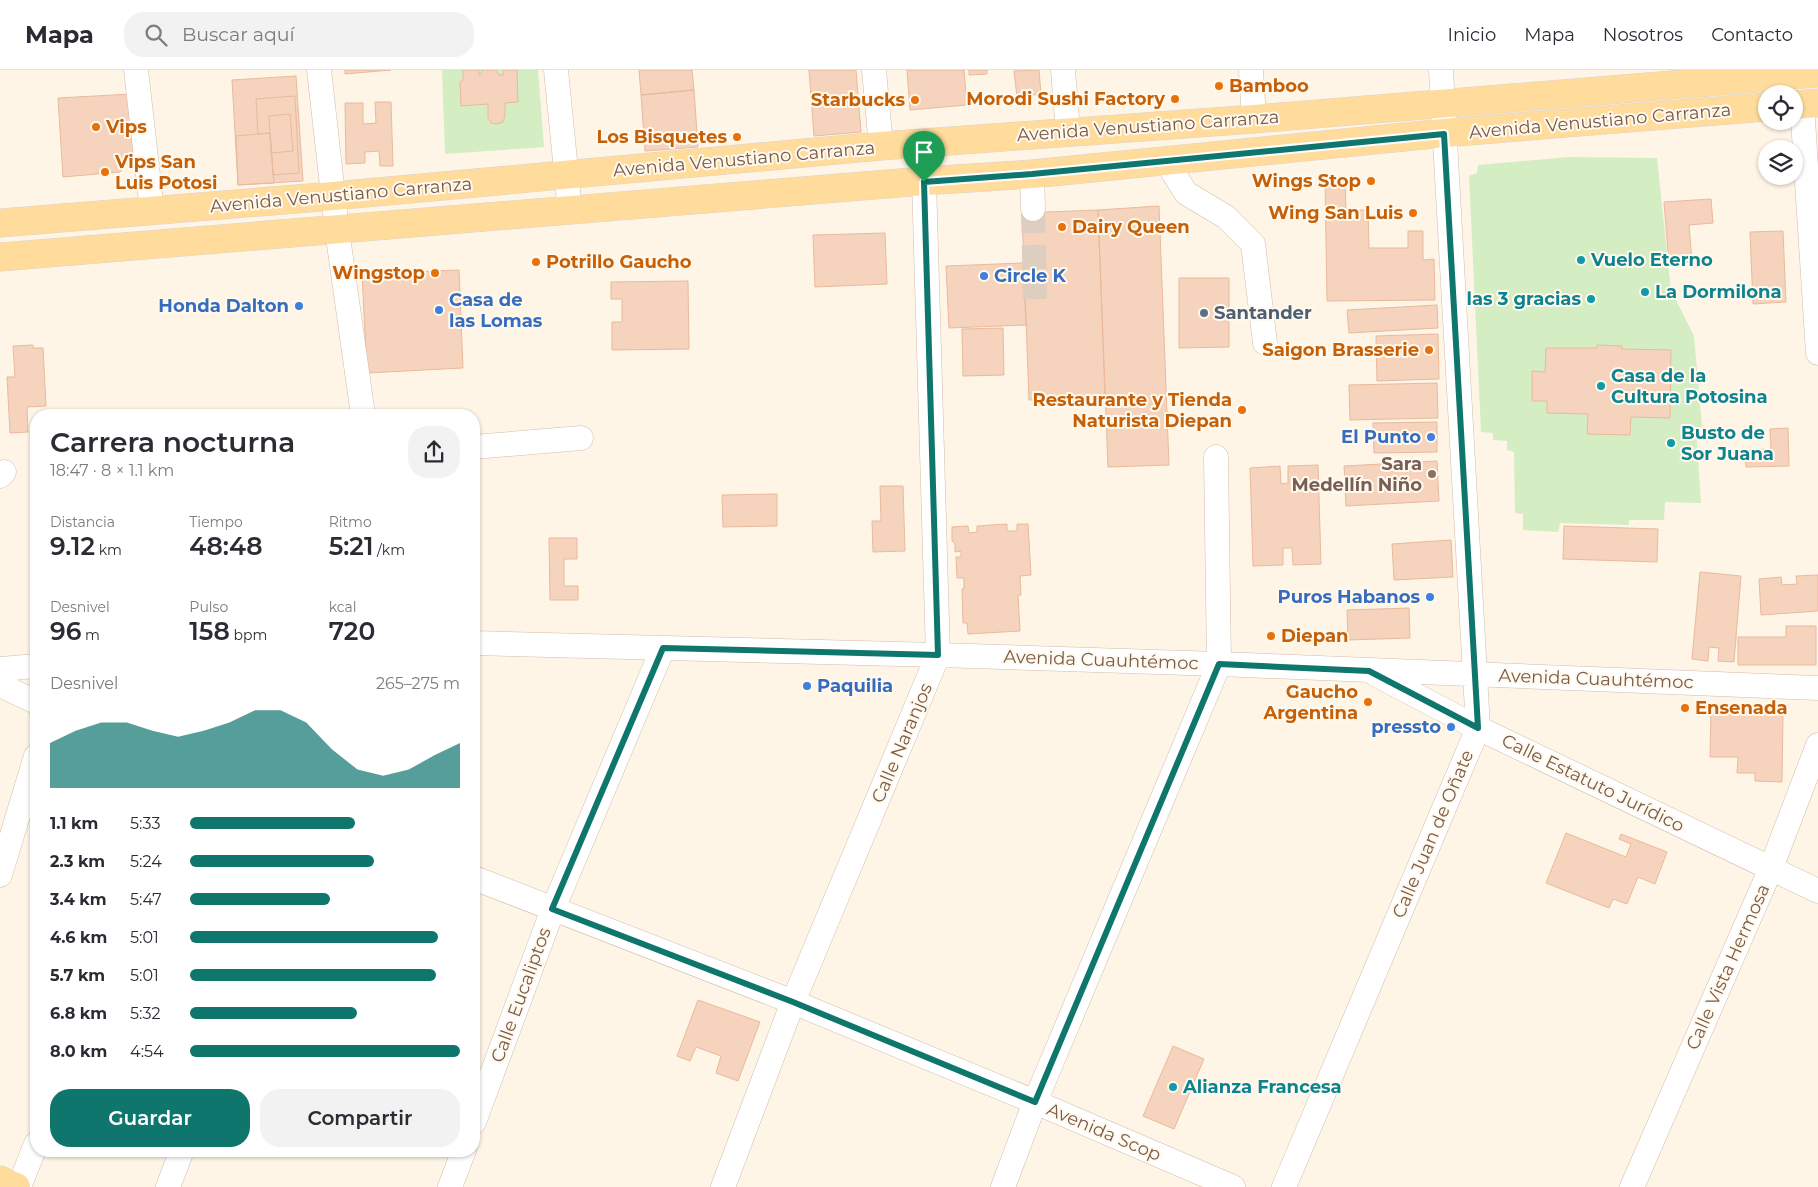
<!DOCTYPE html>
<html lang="es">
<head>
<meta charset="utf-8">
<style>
	body { margin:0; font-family:Montserrat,sans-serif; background:#f2f2f3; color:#2b2b33; height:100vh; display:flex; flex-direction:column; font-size:19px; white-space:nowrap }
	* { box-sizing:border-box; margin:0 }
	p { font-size:16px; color:#7c7c81 }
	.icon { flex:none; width:28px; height:28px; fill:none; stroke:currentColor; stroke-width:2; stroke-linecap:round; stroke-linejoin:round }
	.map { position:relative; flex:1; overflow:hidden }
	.side { position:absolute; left:30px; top:339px; width:450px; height:748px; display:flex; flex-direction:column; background:#fff; border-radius:20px; box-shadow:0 1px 4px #0004 }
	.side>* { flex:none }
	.tools { position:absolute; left:1758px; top:15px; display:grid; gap:10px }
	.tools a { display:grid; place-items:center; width:45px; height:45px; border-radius:50%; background:#fff; box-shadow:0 1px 4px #0004; font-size:25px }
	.pin { position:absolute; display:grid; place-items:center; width:42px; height:42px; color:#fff; margin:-51px -21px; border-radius:50% 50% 50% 0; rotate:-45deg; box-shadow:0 0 5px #0007 }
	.pin .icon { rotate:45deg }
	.round { display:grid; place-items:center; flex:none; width:52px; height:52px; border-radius:20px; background:#f2f2f3 }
	.overview { display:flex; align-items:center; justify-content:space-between; height:85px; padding:0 20px }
	h1 { font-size:28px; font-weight:600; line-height:38px }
	.metrics { display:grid; grid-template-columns:repeat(3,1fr); gap:8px; height:85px; padding:5px 20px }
	.metrics div { display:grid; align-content:center }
	.metrics b { font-size:25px; font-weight:600 }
	.metrics small { font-size:14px; font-weight:400 }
	.metrics p { font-size:14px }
	.chart { height:140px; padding:10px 20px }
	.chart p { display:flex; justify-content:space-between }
	.chart svg { width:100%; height:90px; margin-top:5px; fill:#0f766e; opacity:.7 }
	.primary-button { display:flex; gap:10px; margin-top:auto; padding:10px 20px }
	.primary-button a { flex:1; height:58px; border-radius:20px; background:#0f766e; color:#fff; font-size:20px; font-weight:600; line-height:58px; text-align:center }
	.primary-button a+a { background:#f2f2f3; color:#2b2b33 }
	ul { padding:0 20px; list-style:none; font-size:16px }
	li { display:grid; grid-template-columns:80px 60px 1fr; align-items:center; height:38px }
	li i { height:12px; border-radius:6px; background:#0f766e }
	header { display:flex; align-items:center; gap:30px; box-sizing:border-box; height:70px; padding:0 25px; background:#fff; border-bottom:1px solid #e1e1e2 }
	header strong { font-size:24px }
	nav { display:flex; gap:28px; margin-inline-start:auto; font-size:18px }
	.search { width:350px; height:45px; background:#f2f2f3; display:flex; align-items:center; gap:12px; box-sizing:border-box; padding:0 18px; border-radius:20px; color:#7c7c81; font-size:19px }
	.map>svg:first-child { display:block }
	.green { fill:#d4edc3 }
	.building { fill:#f5d3bc; stroke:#e9ba9b }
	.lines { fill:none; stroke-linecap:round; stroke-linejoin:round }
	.minor-tunnel { stroke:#ddcec0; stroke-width:24; stroke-dasharray:24 12; stroke-linecap:butt }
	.minor-casing { stroke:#d1bdab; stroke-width:25 }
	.major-casing { stroke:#dcd4d0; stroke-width:29 }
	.minor { stroke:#fff; stroke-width:24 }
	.major { stroke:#ffdb9c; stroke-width:28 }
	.route-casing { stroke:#fff; stroke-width:10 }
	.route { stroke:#0f766e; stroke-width:6 }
	.food-dot { fill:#e8710a; stroke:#fff9ee; stroke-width:2 }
	.culture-dot { fill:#0f9aa8; stroke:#fff9ee; stroke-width:2 }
	.shop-dot { fill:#3f7fe0; stroke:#fff9ee; stroke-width:2 }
	.service-dot { fill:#5c6f8a; stroke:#fff9ee; stroke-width:2 }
	.education-dot { fill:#8d6e63; stroke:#fff9ee; stroke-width:2 }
	.labels { text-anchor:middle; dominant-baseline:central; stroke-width:4; stroke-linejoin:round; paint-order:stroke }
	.food-label { font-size:18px; font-weight:bold; fill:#c56008; stroke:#fff9ee; text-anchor:end }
	.street-label { font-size:18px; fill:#7a5b49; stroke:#fff9ee }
	.culture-label { font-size:18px; font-weight:bold; fill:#0d838f; stroke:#fff9ee; text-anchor:start }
	.shop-label { font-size:18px; font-weight:bold; fill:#366cbe; stroke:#fff9ee; text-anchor:end }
	.service-label { font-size:18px; font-weight:bold; fill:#4e5e75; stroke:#fff9ee; text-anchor:start }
	.education-label { font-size:18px; font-weight:bold; fill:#785e54; stroke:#fff9ee; text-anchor:end }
</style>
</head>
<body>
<header>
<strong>Mapa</strong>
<div class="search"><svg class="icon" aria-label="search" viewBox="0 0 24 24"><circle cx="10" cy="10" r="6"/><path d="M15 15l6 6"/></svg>Buscar aquí</div>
<nav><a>Inicio</a><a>Mapa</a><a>Nosotros</a><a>Contacto</a></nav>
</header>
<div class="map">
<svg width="1818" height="1117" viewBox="0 0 1818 1117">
	<rect width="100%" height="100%" fill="#fef5e7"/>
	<path class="green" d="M442,0H538L544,77L445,84Z
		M1570,87L1657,88L1671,220L1694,266L1702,357L1696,358L1701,433L1665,432L1664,450H1629V455L1560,453L1558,462L1523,460V444L1515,443L1514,382L1507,380V371L1493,370V363L1481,362L1469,106L1477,103L1478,95Z"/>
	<path class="building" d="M345,0H391L345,4Z
		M463,0H479V5H481L482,0H496L499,5H503V0H517L518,32L505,33V46L503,52L496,54L491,53L488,48V34L461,36L460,12L463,10Z
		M639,0H692L694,20L641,25Z
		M809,0H856L861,62L814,66Z
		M907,0H964L967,35L910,40Z
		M969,0H987V4L969,5Z
		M1039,0L1041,24L1017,27L1014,1Z
		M296,6L303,111L238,115L232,10Z
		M694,20L698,77L645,81L641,25Z
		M131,24L134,86L120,102L63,107L58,28Z
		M295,26L299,103L273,105L270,63L258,64L256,29Z
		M375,32H391L393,96H380L379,81L365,82V93L346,94L345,33H363V54L376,53Z
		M290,44L293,81L271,83L269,46Z
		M270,63L274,113L238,115L236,66Z
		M1325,111H1345L1346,140H1368L1369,178H1408V161H1423V190L1434,189L1435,230L1327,231Z
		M1711,129L1713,153L1689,155L1692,192L1669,194L1664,132Z
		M1159,136L1169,395L1108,397L1098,140Z
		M1098,140L1105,327L1029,330L1022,143Z
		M1783,161L1786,232L1753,234L1750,162Z
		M885,163L887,214L815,217L813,165Z
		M1023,193L1026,255L949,258L946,196Z
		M459,200L463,298L367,303L362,204Z
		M1179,208H1229V277L1179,278Z
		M688,211L689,279L612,280V252H622V229H611V212Z
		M1437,235L1438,258L1349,263L1347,240Z
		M1003,258L1004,305L963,306L962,259Z
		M1438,264L1439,309L1377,311L1376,266Z
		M33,275V278H43L46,336L27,337L28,362L10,363L7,307H15L13,276Z
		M1597,275L1622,276V279L1671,280L1670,348L1631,347L1630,365L1587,364L1588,344L1547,343V331H1532V301L1545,302L1546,278H1597Z
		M1437,313L1438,348L1350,350L1349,315Z
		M1437,352V382L1374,383L1373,353Z
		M1788,358L1789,396L1746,397L1745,380L1771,379L1770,359Z
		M1437,391L1439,431L1346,436L1344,396Z
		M1318,395L1321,494L1293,495L1292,478H1283V495L1253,496L1250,398L1280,396L1281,414L1288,413V396Z
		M880,416H903L905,481L873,482L872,451H881Z
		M777,424V456L723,457L722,425Z
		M1007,454V461H1017V454H1028L1031,505L1020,506L1021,525H1018L1020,561L968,564L967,553H963L962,519H964V508H957L956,487H961V481L955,482V474L952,471V457L968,456L969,463L977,462V456Z
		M1564,456L1658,459L1657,492L1563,489Z
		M549,468H577V489H564V516H578V530H550Z
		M1451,470L1453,507L1394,510L1392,474Z
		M1700,502L1741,506L1734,592L1718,591L1719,578L1709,577L1708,591L1692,589Z
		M1818,505V541L1761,545L1759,509L1781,507L1782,515L1797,514L1796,506Z
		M1409,538L1410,568L1348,570L1347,540Z
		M1786,556H1816V595H1738V567H1786Z
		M1711,642L1783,643L1782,712L1755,711V703H1737L1738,687H1710Z
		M1566,763L1626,787L1631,774L1619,769L1621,764L1667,782L1655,814L1638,807L1627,834L1613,829L1609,838L1546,813Z
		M698,930L760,952L738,1011L716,1003L721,986L696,977L690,991L677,986Z
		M1173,976L1204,989L1174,1059L1143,1046Z"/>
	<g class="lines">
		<path class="minor-tunnel" d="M1033,139L1035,229"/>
		<defs>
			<path id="minor" d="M136,0L152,140
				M319,0L337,160L363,345
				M556,0L570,141
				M874,0L881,76
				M1063,0L1068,61
				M1251,0L1254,49
				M1802,34L1818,283
				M1166,91L1186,123L1226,147L1253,174L1265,273
				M1032,104L1033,139
				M474,377L581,368
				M0,406L4,402
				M474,573L938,585L1219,594L1818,618
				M0,599L36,596
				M1375,604L1478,658L1818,821
				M0,615L36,632
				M0,805L36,686
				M474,808L793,932L1035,1032L1233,1117
				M474,1052L553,839L663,578
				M19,1117L36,1074
				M168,1117L182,1080
				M450,1117L464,1080
				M723,1117L793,932L938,585L924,111
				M1003,1117L1035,1032L1219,594L1216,387
				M1284,1117L1478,658L1441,0
				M1632,1117L1771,798L1818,675"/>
			<path id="major" d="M1794,35L1818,33
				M0,153L333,126L881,76L1254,49L1818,3
				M0,187L924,111L1032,104L1444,63L1766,37
				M0,1110L16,1117"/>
		</defs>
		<use href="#minor" class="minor-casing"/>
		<use href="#major" class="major-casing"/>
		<use href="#minor" class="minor"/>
		<use href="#major" class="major"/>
	</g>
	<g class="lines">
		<defs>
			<path id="route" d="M1444,64L1478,658L1369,601L1219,594L1035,1032L793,932L552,839L663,578L938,585L924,112L1032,104Z"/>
		</defs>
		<use href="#route" class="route-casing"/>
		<use href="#route" class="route"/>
	</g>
	<g class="food-dot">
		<circle cx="1219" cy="16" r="5"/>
		<circle cx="1175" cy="29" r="5"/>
		<circle cx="915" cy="30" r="5"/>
		<circle cx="96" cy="57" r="5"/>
		<circle cx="737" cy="67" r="5"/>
		<circle cx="105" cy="102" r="5"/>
		<circle cx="1371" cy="111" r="5"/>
		<circle cx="1413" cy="143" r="5"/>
		<circle cx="1062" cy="157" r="5"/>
		<circle cx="536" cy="192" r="5"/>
		<circle cx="435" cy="203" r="5"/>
		<circle cx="1429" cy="280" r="5"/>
		<circle cx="1242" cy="340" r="5"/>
		<circle cx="1271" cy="566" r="5"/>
		<circle cx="1368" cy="632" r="5"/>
		<circle cx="1685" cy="638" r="5"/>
	</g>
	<g class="culture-dot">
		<circle cx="1581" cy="190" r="5"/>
		<circle cx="1645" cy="222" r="5"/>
		<circle cx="1591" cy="229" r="5"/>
		<circle cx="1601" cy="316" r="5"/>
		<circle cx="1671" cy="373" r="5"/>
		<circle cx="1173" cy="1017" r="5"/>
	</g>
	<g class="shop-dot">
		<circle cx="984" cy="206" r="5"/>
		<circle cx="299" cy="236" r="5"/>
		<circle cx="439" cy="240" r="5"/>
		<circle cx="1431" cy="367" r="5"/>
		<circle cx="1430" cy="527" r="5"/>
		<circle cx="807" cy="616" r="5"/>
		<circle cx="1451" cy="657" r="5"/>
	</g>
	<circle class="service-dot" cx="1204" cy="243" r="5"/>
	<circle class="education-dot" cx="1432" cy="404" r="5"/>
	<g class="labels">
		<g class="food-label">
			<text x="1229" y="16" text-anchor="start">Bamboo</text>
			<text x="1165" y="29">Morodi Sushi Factory</text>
			<text x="905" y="30">Starbucks</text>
			<text x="106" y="57" text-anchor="start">Vips</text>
			<text x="727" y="67">Los Bisquetes</text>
			<text x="115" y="92" text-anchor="start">Vips San<tspan x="115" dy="21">Luis Potosi</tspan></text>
			<text x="1361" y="111">Wings Stop</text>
			<text x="1403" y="143">Wing San Luis</text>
			<text x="1072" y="157" text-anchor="start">Dairy Queen</text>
			<text x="546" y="192" text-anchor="start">Potrillo Gaucho</text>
			<text x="425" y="203">Wingstop</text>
			<text x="1419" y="280">Saigon Brasserie</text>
			<text x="1232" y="330">Restaurante y Tienda<tspan x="1232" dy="21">Naturista Diepan</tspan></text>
			<text x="1281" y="566" text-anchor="start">Diepan</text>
			<text x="1358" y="622">Gaucho<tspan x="1358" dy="21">Argentina</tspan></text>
			<text x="1695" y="638" text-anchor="start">Ensenada</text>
		</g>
		<g class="street-label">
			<text transform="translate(1600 51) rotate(-5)">Avenida Venustiano Carranza</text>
			<text transform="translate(1148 56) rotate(-4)">Avenida Venustiano Carranza</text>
			<text transform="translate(744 89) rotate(-5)">Avenida Venustiano Carranza</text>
			<text transform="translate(341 125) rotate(-5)">Avenida Venustiano Carranza</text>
			<text transform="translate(1101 590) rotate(2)">Avenida Cuauhtémoc</text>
			<text transform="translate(1596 609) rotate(2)">Avenida Cuauhtémoc</text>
			<text transform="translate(902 673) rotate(-67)">Calle Naranjos</text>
			<text transform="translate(1593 713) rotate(26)">Calle Estatuto Jurídico</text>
			<text transform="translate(1433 764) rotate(-67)">Calle Juan de Oñate</text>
			<text transform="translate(1728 897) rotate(-66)">Calle Vista Hermosa</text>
			<text transform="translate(521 925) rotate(-70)">Calle Eucaliptos</text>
			<text transform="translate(1104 1062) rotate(23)">Avenida Scop</text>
		</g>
		<g class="culture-label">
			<text x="1591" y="190">Vuelo Eterno</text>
			<text x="1655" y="222">La Dormilona</text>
			<text x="1581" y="229" text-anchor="end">las 3 gracias</text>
			<text x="1611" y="306">Casa de la<tspan x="1611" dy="21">Cultura Potosina</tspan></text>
			<text x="1681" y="363">Busto de<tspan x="1681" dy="21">Sor Juana</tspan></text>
			<text x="1183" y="1017">Alianza Francesa</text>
		</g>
		<g class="shop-label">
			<text x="994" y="206" text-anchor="start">Circle K</text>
			<text x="449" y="230" text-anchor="start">Casa de<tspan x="449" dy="21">las Lomas</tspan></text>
			<text x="289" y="236">Honda Dalton</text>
			<text x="1421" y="367">El Punto</text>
			<text x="1420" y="527">Puros Habanos</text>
			<text x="817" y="616" text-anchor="start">Paquilia</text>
			<text x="1441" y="657">pressto</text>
		</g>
		<g class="service-label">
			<text x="1214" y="243">Santander</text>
		</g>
		<g class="education-label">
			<text x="1422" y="394">Sara<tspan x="1422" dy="21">Medellín Niño</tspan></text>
		</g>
	</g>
</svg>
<div class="tools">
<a><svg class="icon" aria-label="locate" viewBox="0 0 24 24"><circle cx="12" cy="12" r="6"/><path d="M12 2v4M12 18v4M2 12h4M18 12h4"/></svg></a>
<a><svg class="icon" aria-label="layers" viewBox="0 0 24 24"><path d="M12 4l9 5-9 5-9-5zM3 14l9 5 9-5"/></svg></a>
</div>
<div class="pin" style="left:924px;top:112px;background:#1e9e55"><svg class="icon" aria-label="arrive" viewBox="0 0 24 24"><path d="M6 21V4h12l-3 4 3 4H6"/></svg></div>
<section class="side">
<div class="overview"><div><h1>Carrera nocturna</h1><p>18:47 · 8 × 1.1 km</p></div><a class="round"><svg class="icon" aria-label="share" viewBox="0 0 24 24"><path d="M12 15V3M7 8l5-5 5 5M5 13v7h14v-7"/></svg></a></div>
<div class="metrics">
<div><p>Distancia</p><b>9.12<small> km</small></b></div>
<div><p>Tiempo</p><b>48:48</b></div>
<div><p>Ritmo</p><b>5:21<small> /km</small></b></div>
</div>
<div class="metrics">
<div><p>Desnivel</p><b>96<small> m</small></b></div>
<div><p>Pulso</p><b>158<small> bpm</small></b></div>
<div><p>kcal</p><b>720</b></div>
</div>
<div class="chart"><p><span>Desnivel</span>265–275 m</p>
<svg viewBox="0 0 160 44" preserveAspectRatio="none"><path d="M0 44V22L10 16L20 12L30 12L40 16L50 19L60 16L70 12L80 6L90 6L100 12L110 25L120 35L130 38L140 35L150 28L160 22V44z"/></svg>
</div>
<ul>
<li><b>1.1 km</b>5:33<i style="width:61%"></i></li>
<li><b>2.3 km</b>5:24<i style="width:68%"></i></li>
<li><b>3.4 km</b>5:47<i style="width:52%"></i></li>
<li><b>4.6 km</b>5:01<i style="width:92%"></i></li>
<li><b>5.7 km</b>5:01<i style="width:91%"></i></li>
<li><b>6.8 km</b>5:32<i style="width:62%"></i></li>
<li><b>8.0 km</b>4:54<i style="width:100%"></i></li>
</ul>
<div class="primary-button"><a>Guardar</a><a>Compartir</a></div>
</section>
</div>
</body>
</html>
